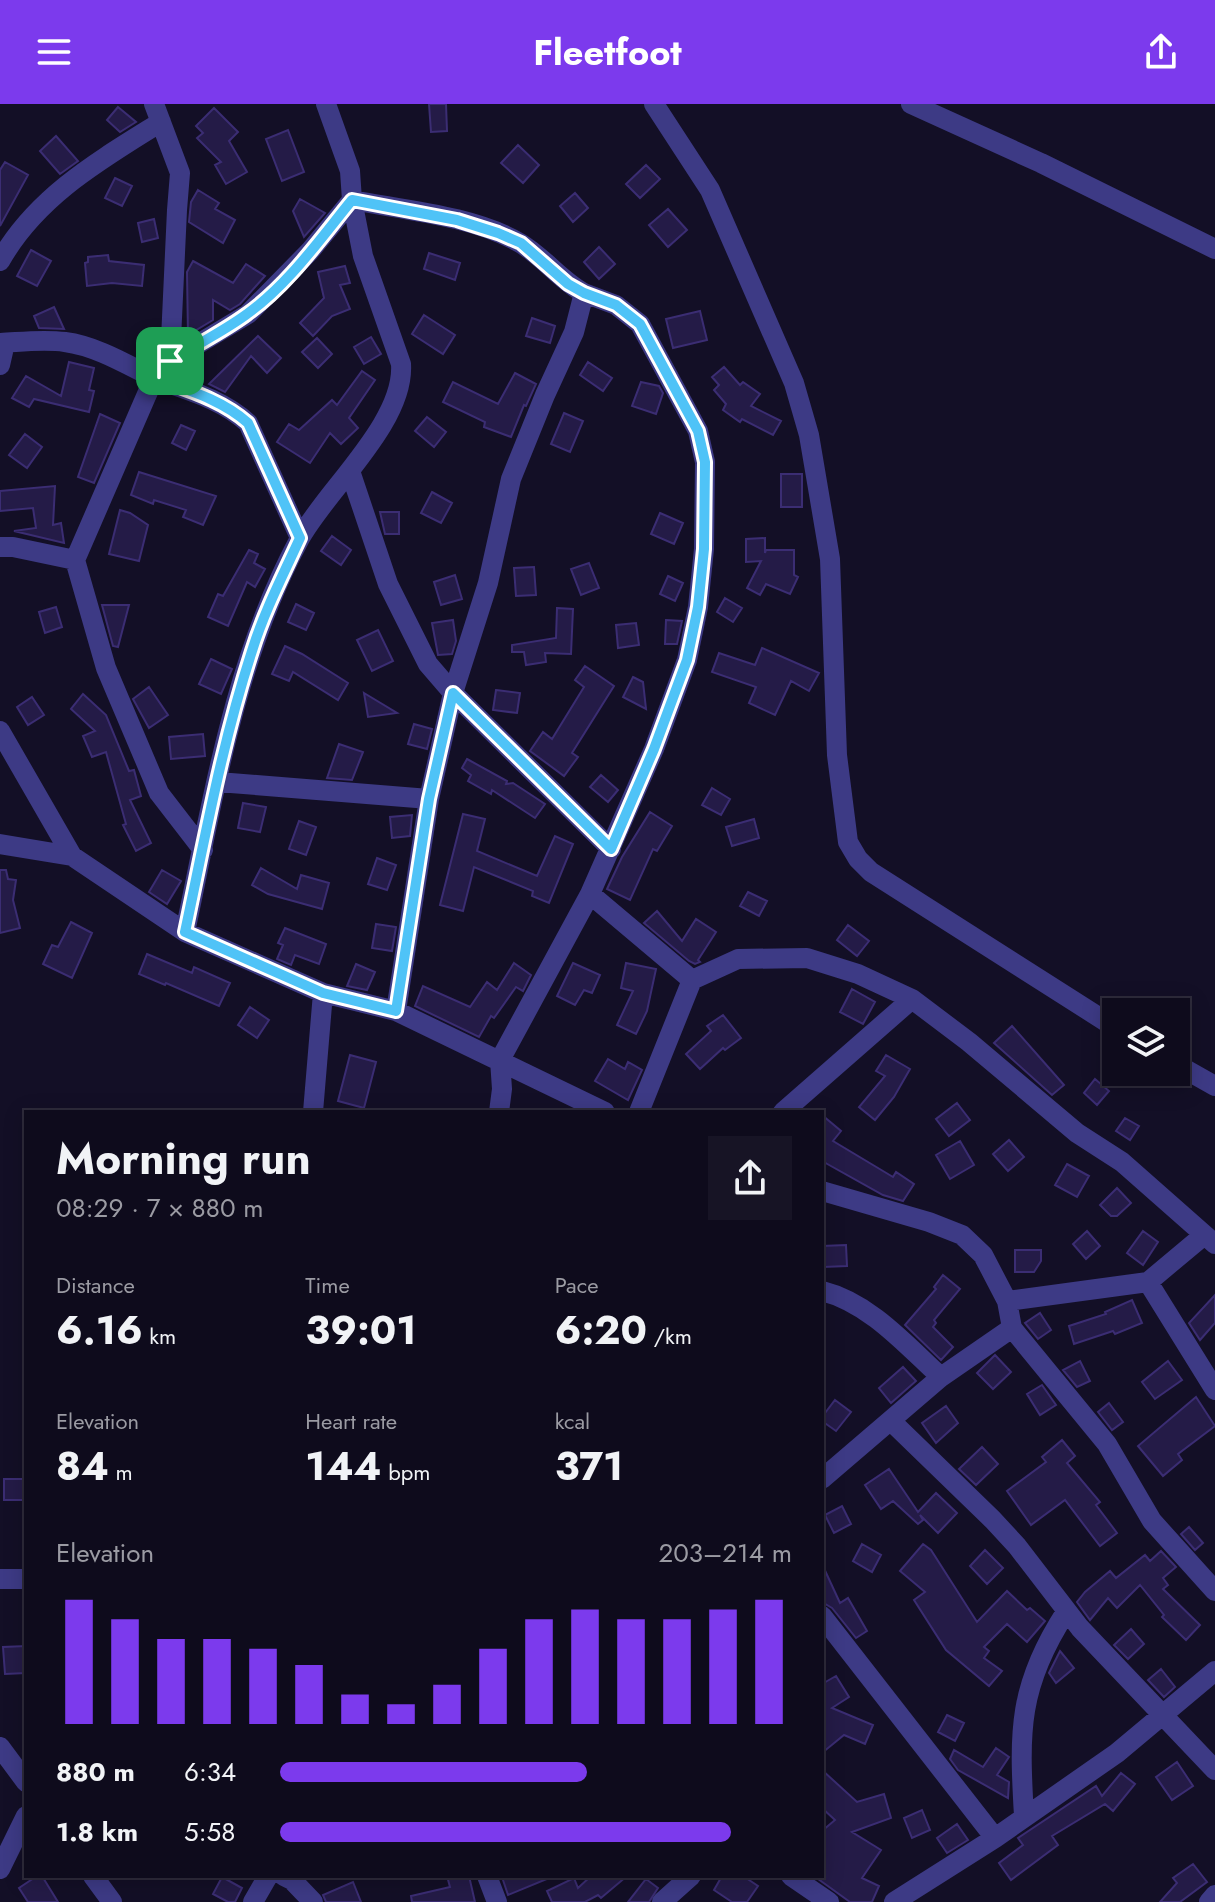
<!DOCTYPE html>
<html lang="en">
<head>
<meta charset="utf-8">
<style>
	body { margin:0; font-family:Jost,sans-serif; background:#171425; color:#f1f3f6; height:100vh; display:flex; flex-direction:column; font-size:30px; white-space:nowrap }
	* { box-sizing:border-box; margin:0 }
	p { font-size:26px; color:#9b9ba3 }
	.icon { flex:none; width:44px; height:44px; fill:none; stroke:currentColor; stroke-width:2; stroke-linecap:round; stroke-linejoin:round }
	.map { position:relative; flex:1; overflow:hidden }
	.panel { position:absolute; left:24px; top:1006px; width:800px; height:768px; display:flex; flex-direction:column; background:#0e0b1c; border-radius:0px; box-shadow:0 4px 20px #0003,0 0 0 2px #2e2b3b }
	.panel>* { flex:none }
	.fabs { position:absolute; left:1102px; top:894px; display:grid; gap:16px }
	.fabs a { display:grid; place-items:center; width:88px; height:88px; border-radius:0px; background:#0e0b1c; box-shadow:0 4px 20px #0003,0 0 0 2px #2e2b3b; font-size:40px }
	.pin { position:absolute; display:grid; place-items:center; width:68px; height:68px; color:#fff; margin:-34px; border-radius:16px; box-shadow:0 4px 12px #0006 }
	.round { display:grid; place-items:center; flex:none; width:84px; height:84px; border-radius:0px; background:#171425 }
	.overview { display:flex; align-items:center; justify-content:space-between; height:136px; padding:0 32px }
	h1 { font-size:44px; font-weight:700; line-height:60px }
	.metrics { display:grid; grid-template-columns:repeat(3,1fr); gap:12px; height:136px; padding:8px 32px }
	.metrics div { display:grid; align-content:center }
	.metrics b { font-size:40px; font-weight:700 }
	.metrics small { font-size:22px; font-weight:400 }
	.metrics p { font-size:22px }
	.chart { height:224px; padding:16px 32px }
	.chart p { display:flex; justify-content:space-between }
	.chart svg { width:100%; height:144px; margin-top:8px; stroke:#7c3aed; stroke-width:6 }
	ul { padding:0 32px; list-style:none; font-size:26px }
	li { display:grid; grid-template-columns:128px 96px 1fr; align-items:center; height:60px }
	li i { height:20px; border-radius:10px; background:#7c3aed }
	header { display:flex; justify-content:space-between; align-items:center; height:104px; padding:0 32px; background:#7c3aed; color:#fff; font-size:36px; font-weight:700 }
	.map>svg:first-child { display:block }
	.building { fill:#241b47; stroke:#3b2d73; stroke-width:2 }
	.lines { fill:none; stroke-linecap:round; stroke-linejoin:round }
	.minor { stroke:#3d3a85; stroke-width:20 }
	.route-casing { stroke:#fff; stroke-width:16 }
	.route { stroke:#4fc3f7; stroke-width:10 }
</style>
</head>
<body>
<header><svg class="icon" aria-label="menu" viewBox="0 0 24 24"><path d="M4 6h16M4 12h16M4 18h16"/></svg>Fleetfoot<svg class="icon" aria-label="share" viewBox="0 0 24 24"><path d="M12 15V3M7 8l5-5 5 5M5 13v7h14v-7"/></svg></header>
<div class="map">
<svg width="1215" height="1798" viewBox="0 0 1215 1798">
	<rect width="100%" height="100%" fill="#130f26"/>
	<path class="building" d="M429,0H446L447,27L431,28Z
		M118,3L136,18L120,28L107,16Z
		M214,4L238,28L229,37L247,68L226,80L215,61L221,58L197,34L203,29L196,22Z
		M288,26L304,68L282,77L266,35Z
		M56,32L78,57L60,70L40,47Z
		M518,41L539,61L523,79L501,59Z
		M5,58L28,71L0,122V66Z
		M646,61L660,75L640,94L626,80Z
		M115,74L132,82L122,102L105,94Z
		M198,86L219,99L215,105L235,116L223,139L189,118L191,98Z
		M575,89L588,104L573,118L560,102Z
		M300,95L325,109L304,133L293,107Z
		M668,105L687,126L668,143L649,121Z
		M154,115L158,134L142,138L138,119Z
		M599,143L615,160L599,175L584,158Z
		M31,146L51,157L37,182L17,172Z
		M429,149L460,159L455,176L424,165Z
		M108,151L109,157L144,161L142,182L112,179L87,182L85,159L88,158V153Z
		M193,157L233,179L246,160L265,172L240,200L230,206L213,196V216L188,231L187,168Z
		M345,162L350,179L340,181L350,205L332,212L313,232L300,219L324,194L318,168Z
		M54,203L64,225L39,224L34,212Z
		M700,207L707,236L673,244L666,215Z
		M424,211L455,231L443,250L412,230Z
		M532,214L555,222L550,239L526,232Z
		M258,232L281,254L267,269L251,252L225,288L209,280Z
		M371,233L381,250L364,260L354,243Z
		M317,234L332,250L318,264L302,248Z
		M69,258L94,264L89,286L94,287L89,308L34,295L29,303L12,294L26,272L61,292Z
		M588,258L612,274L603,287L580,271Z
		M724,263L740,281L743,278L760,290L751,302L781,317L773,331L742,315L740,318L723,306L726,300L714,286L719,281L712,273Z
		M362,267L375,276L349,314L358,324L341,340L330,329L310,359L277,338L289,320L299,326L332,296L337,301Z
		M515,269L536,280L526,302L524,301L511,333L484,323L485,318L443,298L453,278L498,300Z
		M641,278L659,282L663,289L656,310L632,302Z
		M564,309L583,317L570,348L551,340Z
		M100,310L120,319L94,379L78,373Z
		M427,313L446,328L434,343L415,327Z
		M181,321L195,327L186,346L172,339Z
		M25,330L42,343L27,364L9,351Z
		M139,368L216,392L203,421L183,413L186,406L154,396L153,400L131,391Z
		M781,370H802V403H781Z
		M55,382L53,421L61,419L64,439L14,427L36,424L33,404L0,407V387Z
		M432,388L452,399L441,419L421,409Z
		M120,406L130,409L148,421L139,457L109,450Z
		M380,408H399V430H385Z
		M660,409L683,419L674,440L651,430Z
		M332,432L351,446L341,461L321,447Z
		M765,434V449L766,446H794V471L798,473L790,490L766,480L760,491L747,484L761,457L746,458V435Z
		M249,446L258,450L254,459L265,465L255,483L247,478L228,522L208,513L218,490L223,492Z
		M589,459L599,484L581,491L571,465Z
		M534,463L536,491L516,492L514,464Z
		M455,471L462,495L441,501L434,478Z
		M668,472L683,479L675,497L660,490Z
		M725,494L742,504L733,518L717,508Z
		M296,500L314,509L306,526L288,518Z
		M102,501H129L118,543L113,542Z
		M56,503L62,523L45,529L39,508Z
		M557,504L573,505L571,550L545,549L546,558L526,561L524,548H512V541L556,534Z
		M453,516L456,537L452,550L438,551L432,519Z
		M666,516L682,517L677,540H665Z
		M636,519L639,541L618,544L616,521Z
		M378,526L393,557L372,567L357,536Z
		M285,542L302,550L348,579L338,596L293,568L289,577L272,570Z
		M762,544L819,569L809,587L791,577L775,611L749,599L756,583L712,568L719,549L755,561Z
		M211,555L232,565L221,590L199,580Z
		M585,562L614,582L572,649L578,653L564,672L530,647L543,628L552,635L584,583L575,576Z
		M633,573L643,578L646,605L623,593Z
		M149,583L168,611L149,624L133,595Z
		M496,586L520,589L517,609L493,606Z
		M364,589L397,609L368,613Z
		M83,590L106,611L129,667L134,666L141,692L130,696L151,739L136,747L123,721L126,720L106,648L92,653L83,632L95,627L71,605Z
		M32,593L44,611L28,621L17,603Z
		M414,620L432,625L427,645L408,640Z
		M203,630L205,652L171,655L169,633Z
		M339,640L363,648L352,676L327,674Z
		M467,655L507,677L506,680L513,679L545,700L535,714L492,686L491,690L468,677L471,671L462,664Z
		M601,671L618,686L608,698L590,683Z
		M712,684L730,695L721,711L702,701Z
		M243,699L266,703L260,728L238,724Z
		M650,708L672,722L657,747L653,745L630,796L607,785L622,753Z
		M463,710L485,715L477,747L537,772L555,732L573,740L549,799L532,792L533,787L474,763L463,807L440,801Z
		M412,711L410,732L392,734L390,713Z
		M754,715L759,734L732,742L726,723Z
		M299,717L316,723L306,751L289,745Z
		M377,754L396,761L387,786L368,780Z
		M261,764L297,785L301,771L329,779L322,805L268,790L252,781Z
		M0,766H6L8,775L16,776L13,796L20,824L0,829Z
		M162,766L181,777L167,800L149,788Z
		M748,788L767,797L759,812L740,802Z
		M657,807L682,837L696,815L716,828L698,856L700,858L695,860L689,857L644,819Z
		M71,818L92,829L72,874L43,860L52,841L58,843Z
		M376,820L396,823L392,847L372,844Z
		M848,821L869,837L857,852L837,836Z
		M285,824L326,840L319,860L295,851L291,861L277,855L283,841L278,839Z
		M147,850L192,869L194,863L230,879L219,902L166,879L165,881L139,870Z
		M514,859L531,871L523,887L516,883L494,914L491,912L479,933L415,902L423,882L470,903L487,878L497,886Z
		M573,859L600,871L592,889L584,886L575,901L557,892Z
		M626,859L656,865L647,907L636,930L617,921L633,887L621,884Z
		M356,860L375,868L367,886L347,882Z
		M852,885L875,898L863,920L840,908Z
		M250,903L269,916L257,934L238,921Z
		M723,911L741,934L725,946L723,944L700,965L686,950L711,927L707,922Z
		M1012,922L1064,981L1052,991L994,939Z
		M350,951L376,958L364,1004L338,997Z
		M886,951L910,965L894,993L875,1016L859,1003L885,972L876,967Z
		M608,955L625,965L628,958L642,966L628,996L595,977Z
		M1095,975L1109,987L1097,1001L1084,989Z
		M957,999L970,1016L949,1032L936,1015Z
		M822,1011L841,1027L833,1037L893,1073L896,1068L914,1080L903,1097L883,1091L822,1057Z
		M1125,1014L1139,1022L1130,1036L1116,1027Z
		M1009,1036L1024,1053L1008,1067L993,1050Z
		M960,1037L974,1061L950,1075L936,1051Z
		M1067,1060L1089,1072L1077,1093L1055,1081Z
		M1117,1084L1131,1099L1117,1112H1111L1100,1101Z
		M1087,1127L1100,1142L1086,1155L1073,1140Z
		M1143,1127L1158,1138L1143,1161L1127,1149Z
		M846,1141L847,1162L823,1163L822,1142Z
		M1015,1146H1041V1157L1034,1168H1015Z
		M943,1171L960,1185L934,1216L936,1219L933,1223L953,1243L941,1256L905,1221L936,1185L934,1183Z
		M1215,1191V1219L1200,1236L1189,1219Z
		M1132,1196L1142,1219L1115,1230L1113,1227L1074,1240L1069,1222L1106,1210L1105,1208Z
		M1040,1209L1051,1226L1038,1235L1025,1219Z
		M995,1251L1011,1268L993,1285L977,1269Z
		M1080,1257L1090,1277L1077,1283L1063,1266Z
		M1168,1257L1182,1276L1155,1295L1142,1278Z
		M903,1263L916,1277L891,1299L879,1284Z
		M1042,1281L1056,1301L1040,1311L1027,1290Z
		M1196,1293L1215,1322L1178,1350L1182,1356L1163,1372L1138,1342Z
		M835,1296L851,1308L836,1327L822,1317V1313Z
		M1109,1299L1123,1318L1112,1326L1098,1308Z
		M946,1302L958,1319L936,1339L922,1319Z
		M1062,1336L1075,1352L1067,1359L1100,1398L1096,1401L1117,1429L1100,1442L1065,1396L1031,1421L1007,1387L1046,1358L1042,1353Z
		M982,1343L998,1360L976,1381L959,1365Z
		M889,1365L918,1408L936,1389L957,1409L938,1429L920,1411L923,1416L918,1420L893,1397L881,1405L865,1381Z
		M4,1375H26V1396H4Z
		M842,1402L851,1420L834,1429L825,1411Z
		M1189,1423L1203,1439L1195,1446L1181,1430Z
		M862,1440L881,1451L872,1468L853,1457Z
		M923,1440L931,1446L977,1518L1007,1487L1027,1506L1030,1504L1045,1517L1027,1538L1007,1520L984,1543L989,1547L984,1554L1002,1567L989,1582L946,1546L914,1496L925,1488L900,1467Z
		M985,1446L1003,1464L987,1480L970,1462Z
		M1161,1447L1176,1463L1163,1474L1168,1481L1163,1485L1200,1521L1186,1536L1162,1513L1164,1511L1140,1481L1117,1504L1108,1494L1090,1516L1077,1498L1085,1488L1110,1467L1116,1474L1145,1451L1150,1457Z
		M822,1460L840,1499L848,1494L867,1527L856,1534L832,1504L822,1498Z
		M1131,1525L1144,1540L1128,1555L1114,1541Z
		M26,1542V1569L5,1570L3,1543Z
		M1060,1547L1074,1564L1056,1579L1049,1569Z
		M1161,1565L1175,1583L1164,1593L1148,1576Z
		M836,1572L849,1593L832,1604L873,1621L865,1640L844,1631L822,1649V1580Z
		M947,1611L964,1619L955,1637L938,1628Z
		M996,1644L1009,1653L997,1671L1009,1678L1008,1694L958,1666L950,1655L954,1646L983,1663Z
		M1177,1658L1193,1682L1172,1696L1156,1673Z
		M822,1666L857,1698L884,1690L891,1714L852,1728L881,1746L862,1774L879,1782L872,1798H850L814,1772H822V1727L835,1716L822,1704Z
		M1121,1669L1135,1680L1113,1707L1105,1700L1052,1732L1058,1741L1011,1776L999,1759L1023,1741L1018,1734L1096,1682L1102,1692Z
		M922,1706L930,1726L912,1734L904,1714Z
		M957,1720L968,1736L947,1749L937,1734Z
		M1193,1760L1207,1778L1180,1798H1160L1177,1779L1173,1774Z
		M37,1772H42L58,1798H28L19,1784Z
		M447,1772H469L475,1798H412L411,1792L450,1783Z
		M505,1772H554L508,1791L502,1773Z
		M591,1772H627L601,1794L598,1791L585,1798H552L547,1787L574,1774L578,1784Z
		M722,1772H743L758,1782L747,1798H732L714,1786Z
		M222,1773L242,1784L235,1798H228L213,1790Z
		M646,1775L658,1784L649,1798H628Z
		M353,1778L361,1798H326L323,1791Z"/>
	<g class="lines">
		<path class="minor" d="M154,0L180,69L177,106L170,257L154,274C187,286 222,295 248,319L300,434
			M654,0L710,86L794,279L809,331L830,455L837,651L848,738L858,755L871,768L1116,924
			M911,0L1041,59L1215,145
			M0,157C37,92 100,56 161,18
			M0,239C21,238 43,235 65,238C96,242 126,260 154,274L75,456L106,564L159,689L203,746
			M170,257L248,210L310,147L352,96C405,106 474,112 520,139C544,153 560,176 584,189
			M0,261L5,239
			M350,367L388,480L428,560L453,589L611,745
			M0,443H13L75,456
			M0,627L72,752L185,828L323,889L396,907L605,1008
			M218,678L429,695
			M0,740L72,752
			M590,790L692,876L639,1008
			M185,828C213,696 234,557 299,436C325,387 405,319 401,260L363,152L352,96L350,67L326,0
			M692,876L738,855L807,854L858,870L912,895L969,938L1077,1029L1122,1058L1215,1140
			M396,907L429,695L453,589L488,479L511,375L545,291L574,228L584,189L616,201L640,220L698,327L705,358L704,445L698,503L687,556L654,645L590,790L500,956L502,985L499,1008
			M1176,960L1215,982
			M313,1008L323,889
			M783,1008L912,895
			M822,1087L929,1118L962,1131L983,1151L1007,1197L1012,1224L1107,1340L1152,1417L1215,1487
			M1148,1178L1215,1286
			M822,1187C870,1199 906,1241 941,1273L1012,1224
			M1007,1197L1148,1178L1203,1132
			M891,1317L993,1416L1017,1442L1080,1524L1215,1666
			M822,1375L941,1273
			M0,1475H26
			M822,1512L995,1734
			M0,1643L26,1678
			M1024,1712C1019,1627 1018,1582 1066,1508
			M0,1765L26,1712
			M93,1772L112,1798
			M284,1772L292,1776L313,1798
			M487,1772L497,1798
			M791,1772L829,1798
			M253,1798L268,1772
			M662,1798L691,1772
			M894,1798L995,1734L1117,1649L1215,1567
			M1209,1798L1215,1791"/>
	</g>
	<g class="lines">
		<defs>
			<path id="route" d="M352,96L457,116L498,129L521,139L568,180L584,189L616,201L640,220L698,327L705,358L704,445L698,503L687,556L654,645L611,745L453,589L429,695L396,907L323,889L185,828C205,734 222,639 252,547C264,508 283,471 300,434L248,319C221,295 187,286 154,274C181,246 216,233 247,210C288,181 320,135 352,96Z"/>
		</defs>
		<use href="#route" class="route-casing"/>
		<use href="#route" class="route"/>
	</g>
</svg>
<div class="fabs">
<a><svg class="icon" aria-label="layers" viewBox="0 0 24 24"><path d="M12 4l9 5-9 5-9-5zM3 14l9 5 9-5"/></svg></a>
</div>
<div class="pin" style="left:170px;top:257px;background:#1e9e55"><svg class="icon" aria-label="arrive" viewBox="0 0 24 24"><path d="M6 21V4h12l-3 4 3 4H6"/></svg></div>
<section class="panel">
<div class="overview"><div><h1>Morning run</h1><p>08:29 · 7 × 880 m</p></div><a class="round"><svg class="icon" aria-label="share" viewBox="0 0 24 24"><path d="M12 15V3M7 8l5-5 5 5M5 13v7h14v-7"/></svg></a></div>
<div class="metrics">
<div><p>Distance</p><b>6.16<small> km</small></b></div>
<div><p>Time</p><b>39:01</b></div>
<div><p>Pace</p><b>6:20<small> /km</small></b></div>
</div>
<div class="metrics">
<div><p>Elevation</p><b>84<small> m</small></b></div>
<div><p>Heart rate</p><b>144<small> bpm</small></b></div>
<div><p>kcal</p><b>371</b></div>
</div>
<div class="chart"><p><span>Elevation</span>203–214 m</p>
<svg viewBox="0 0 160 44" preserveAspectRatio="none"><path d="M5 44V6M15 44V12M25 44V18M35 44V18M45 44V21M55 44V26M65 44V35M75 44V38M85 44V32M95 44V21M105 44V12M115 44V9M125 44V12M135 44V12M145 44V9M155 44V6"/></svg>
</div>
<ul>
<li><b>880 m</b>6:34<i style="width:60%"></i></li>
<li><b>1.8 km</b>5:58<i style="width:88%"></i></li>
</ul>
</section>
</div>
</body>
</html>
